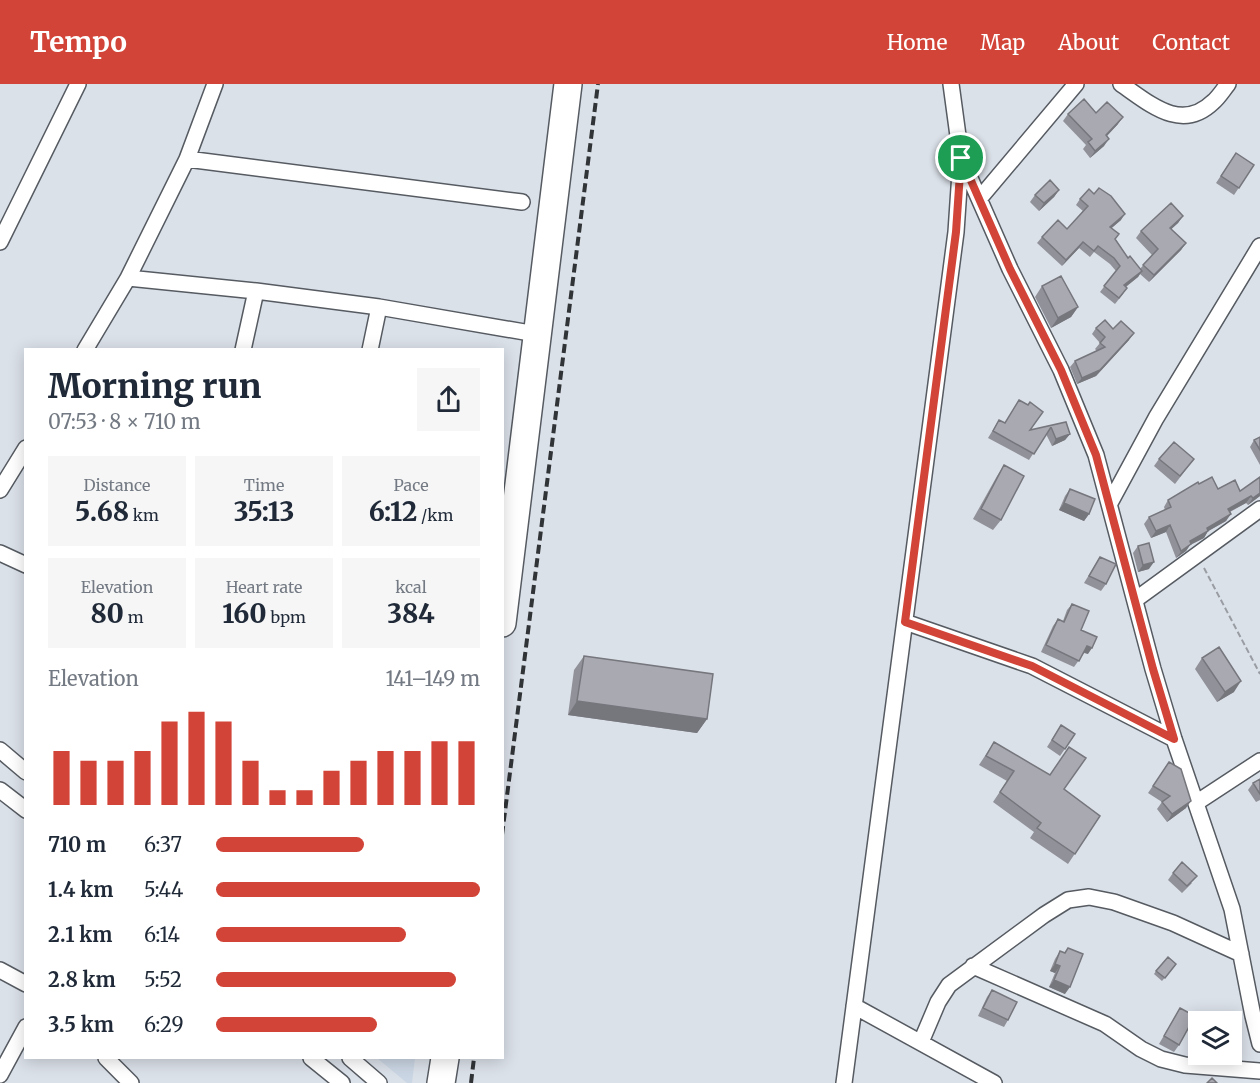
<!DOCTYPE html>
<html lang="en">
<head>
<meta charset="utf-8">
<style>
	body { margin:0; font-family:Merriweather,serif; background:#f6f6f7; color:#1f2937; height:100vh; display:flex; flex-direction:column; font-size:22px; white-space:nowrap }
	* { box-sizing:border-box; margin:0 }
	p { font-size:20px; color:#747a83 }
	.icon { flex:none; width:33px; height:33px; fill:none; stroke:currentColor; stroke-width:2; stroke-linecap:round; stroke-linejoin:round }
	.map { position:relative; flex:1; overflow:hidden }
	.details { position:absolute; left:24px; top:264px; width:480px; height:711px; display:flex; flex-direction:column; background:#fff; border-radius:0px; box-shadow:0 3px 15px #0003 }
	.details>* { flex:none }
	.fabs { position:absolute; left:1188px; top:927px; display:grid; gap:12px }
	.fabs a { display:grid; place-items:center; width:54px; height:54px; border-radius:0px; background:#fff; box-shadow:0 3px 15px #0003; font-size:30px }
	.pin { position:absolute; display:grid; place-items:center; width:51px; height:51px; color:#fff; margin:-26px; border:3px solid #fff; border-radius:50%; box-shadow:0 2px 6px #0007 }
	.round { display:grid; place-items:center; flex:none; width:63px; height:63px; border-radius:0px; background:#f6f6f7 }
	.summary { display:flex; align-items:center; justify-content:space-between; height:102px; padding:0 24px }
	h1 { font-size:33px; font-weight:800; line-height:45px }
	.metrics { display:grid; grid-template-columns:repeat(3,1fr); gap:9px; height:102px; padding:6px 24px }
	.metrics div { display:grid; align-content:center; border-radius:0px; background:#f6f6f7; text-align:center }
	.metrics b { font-size:26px; font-weight:800 }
	.metrics small { font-size:16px; font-weight:400 }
	.metrics p { font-size:16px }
	.chart { height:168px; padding:12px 24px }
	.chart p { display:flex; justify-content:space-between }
	.chart svg { width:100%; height:108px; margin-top:6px; stroke:#d24437; stroke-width:6 }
	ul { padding:0 24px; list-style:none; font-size:20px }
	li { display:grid; grid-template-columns:96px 72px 1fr; align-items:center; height:45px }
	li i { height:15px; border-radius:8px; background:#d24437 }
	header { display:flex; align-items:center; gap:36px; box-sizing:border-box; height:84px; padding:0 30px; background:#d24437; color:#fff }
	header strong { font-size:28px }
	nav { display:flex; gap:33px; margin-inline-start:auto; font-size:21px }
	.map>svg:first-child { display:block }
	.built { fill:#cbd6e4 }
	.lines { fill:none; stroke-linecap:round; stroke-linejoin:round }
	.street-casing { stroke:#565b62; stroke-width:18 }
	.highway-casing { stroke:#565b62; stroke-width:30 }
	.path { stroke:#999da3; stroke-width:2; stroke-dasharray:6 3; stroke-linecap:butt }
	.street { stroke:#fff; stroke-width:15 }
	.highway { stroke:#fff; stroke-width:27 }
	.rail { stroke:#313437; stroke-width:4; stroke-dasharray:9 4.5; stroke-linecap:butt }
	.wall { fill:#919199 }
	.shaded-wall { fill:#76767d }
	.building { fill:#a9a9b2; stroke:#76767d; stroke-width:1.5 }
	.route-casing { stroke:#fff; stroke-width:12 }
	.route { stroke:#d24437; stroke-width:8 }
</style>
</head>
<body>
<header>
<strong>Tempo</strong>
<nav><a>Home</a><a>Map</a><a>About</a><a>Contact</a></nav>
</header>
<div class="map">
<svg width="1260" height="999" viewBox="0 0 1260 999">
	<rect width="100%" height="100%" fill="#dbe1e9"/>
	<path class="built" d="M377,974H415L412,999H407Z"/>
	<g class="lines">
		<defs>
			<path id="street" d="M1121,0C1149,19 1181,49 1213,18C1219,13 1223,6 1228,0
				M187,75L522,118
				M962,76L1010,185L1061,286L1096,371L1153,585L1174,655L1232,825L1253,932L1260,960
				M980,114L1076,0
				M0,158L78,0
				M128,194L256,207L379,223L536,250
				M85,266L128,194L187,75L215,0
				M243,266L256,207
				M370,266L379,223
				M0,406L26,364
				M1110,419L1156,334L1260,162
				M0,469L26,481
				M1135,516L1260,425
				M905,538L1032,582L1174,655
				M0,666L26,688
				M0,706L26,726
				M1196,719L1260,677
				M973,882L1105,940L1141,965L1161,975L1185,981L1260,987
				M0,886L26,900
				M854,922L994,999
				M921,958L938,918L949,901L1044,831L1068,816L1089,813L1114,818L1173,839L1241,870
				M106,974L131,999
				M311,974L342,999
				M350,974L379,999
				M0,991L26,943
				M844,999L956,148L961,74L951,0"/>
			<path id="highway" d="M502,539L568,0
				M441,999L445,974"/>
		</defs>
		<use href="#street" class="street-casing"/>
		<use href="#highway" class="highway-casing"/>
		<path class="path" d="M1204,484L1260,590"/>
		<use href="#street" class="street"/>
		<use href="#highway" class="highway"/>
		<path class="rail" d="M502,751L598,0
			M471,999L474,974"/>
	</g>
	<path class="wall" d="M1096,29L1118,40L1107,52L1104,62L1090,74L1083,65L1086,61L1063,37L1068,30Z
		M1236,69L1254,81L1234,111L1216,99Z
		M1059,106L1054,113L1039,127L1030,118L1035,111Z
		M1080,115L1121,136L1111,144L1115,155L1128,174L1140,185L1152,171L1136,154L1141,147L1183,132L1178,139L1171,145L1186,159L1181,166L1149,198L1140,190L1138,193L1126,203L1123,210L1115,220L1100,208L1116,187L1110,180L1094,168L1090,173L1079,164L1062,182L1037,159L1042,153L1067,145L1083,127L1076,121Z
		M1042,202L1078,223L1071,233L1051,244L1035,213Z
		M1096,244L1113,245L1129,256L1096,292L1077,300L1070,283L1075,277L1097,267L1095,265L1100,259L1092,250Z
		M1019,316L1031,346L1066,338L1070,350L1065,356L1052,362L1046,350L1029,376L988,354L999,336L1005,339Z
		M1260,353V381L1250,363L1254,356Z
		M1159,375H1194L1175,400L1154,382Z
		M1004,381L1001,436L993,446L973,435L997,392Z
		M1260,393V412L1248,421L1246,419L1230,428L1226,437L1208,447L1204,454L1190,461L1186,467L1176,474L1166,448L1151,454L1144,440L1149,433L1165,426L1164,423L1168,416L1199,400L1218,405L1240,407Z
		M1070,405L1089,430L1084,437L1059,426L1065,412Z
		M1138,462L1149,485L1138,488L1133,469Z
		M1100,473L1106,500L1101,507L1084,499Z
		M1072,520L1088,570L1084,569L1074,583L1041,568L1053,542L1058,535L1063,537L1067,526Z
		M584,572L707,635L697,649L568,631L574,586Z
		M1202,574L1234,608L1217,618L1195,585Z
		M1061,641L1075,650L1060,672L1047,663Z
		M994,658L1064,705L1100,732L1068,780L1030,754L1034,748L993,718L1007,697L979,681Z
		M1169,678L1186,724L1167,738L1157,725L1162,718L1148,709Z
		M1260,695V716L1256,718L1248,706L1253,699Z
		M1173,789L1192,799L1182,809L1168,796Z
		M1068,864L1065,910L1049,903L1055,889L1050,887L1055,875L1060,867L1064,869Z
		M1173,884L1162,897L1154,890L1156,887Z
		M992,906L1008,936L1004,943L978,932L987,913Z
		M1180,924L1179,961L1174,968L1159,960Z"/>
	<path class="shaded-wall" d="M1123,33L1118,40L1101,58L1106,51Z
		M1109,55L1104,62L1090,74L1095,67Z
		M1059,106L1054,113L1039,127L1044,119Z
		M1125,130L1121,136L1106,149L1110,143Z
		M1183,132L1178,139L1165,151L1170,144Z
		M1083,158L1079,164L1062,182L1066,176Z
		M1186,159L1181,166L1149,198L1154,191Z
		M1142,187L1138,193L1120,207L1124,201Z
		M1078,223L1071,233L1051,244L1058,234Z
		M1134,249L1129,256L1096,292L1077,300L1082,294Z
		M1070,350L1065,356L1052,362L1056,355Z
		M1260,409V412L1248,421L1253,414Z
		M1251,412L1246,419L1223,431L1228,425Z
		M1064,419L1089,430L1084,437L1059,426Z
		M1231,430L1226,437L1205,449L1208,447L1204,454L1190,461L1186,467L1176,474L1190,457L1207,444Z
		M1170,441L1166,448L1151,454L1156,447Z
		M1154,478L1149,485L1138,488L1143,481Z
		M1087,562L1092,564L1088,570L1083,568Z
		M1241,597L1234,608L1217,618L1225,608Z
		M577,617L707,635L697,649L568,631Z
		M1191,717L1186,724L1167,738L1172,730Z
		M1055,880L1060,882L1055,889L1050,887Z
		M1054,896L1070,903L1065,910L1049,903Z"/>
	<path class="building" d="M1084,15L1096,29L1107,18L1123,33L1106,51L1109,55L1095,67L1088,58L1092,55L1068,30Z
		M1236,69L1254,81L1239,104L1221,92Z
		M1050,96L1059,106L1044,119L1035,111Z
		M1099,104L1111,112L1125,130L1110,143L1119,150L1115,155L1128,174L1130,172L1142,187L1124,201L1127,204L1119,214L1104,202L1120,182L1114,174L1098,162L1094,167L1083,158L1066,176L1042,153L1058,136L1067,145L1088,122L1080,115L1089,105L1094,110Z
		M1171,119L1183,132L1170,144L1186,159L1154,191L1143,181L1158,165L1141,147Z
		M1061,192L1078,223L1058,234L1042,202Z
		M1105,236L1113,245L1121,237L1134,249L1100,286L1082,294L1075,277L1105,263L1100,259L1105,253L1096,244Z
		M1019,316L1028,321L1030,318L1043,328L1030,346L1066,338L1070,350L1056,355L1051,343L1034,370L993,347L999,336L1005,339Z
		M1260,353V366L1254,356Z
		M1174,358L1194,375L1180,392L1159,375Z
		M1004,381L1024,392L1001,436L981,425Z
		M1212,393L1218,405L1235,396L1240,407L1260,393V409L1253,414L1251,412L1228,425L1231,430L1207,444L1208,447L1190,457L1191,460L1181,467L1170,441L1156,447L1149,433L1171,423L1168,416L1198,398L1199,400Z
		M1070,405L1095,415L1089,430L1064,419Z
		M1149,459L1154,478L1143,481L1138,462Z
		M1100,473L1116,480L1106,500L1089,492Z
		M1072,520L1089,527L1081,546L1097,553L1092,564L1087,562L1079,577L1046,561L1058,535L1064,538Z
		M1219,563L1241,597L1225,608L1202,574Z
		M584,572L713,590L707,635L577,617Z
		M1061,641L1075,650L1065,665L1052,656Z
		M994,658L1050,691L1069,663L1086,674L1064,705L1100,732L1075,770L1037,744L1041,739L1000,708L1014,687L986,672Z
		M1169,678L1181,685L1191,717L1172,730L1162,718L1170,712L1153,702Z
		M1260,695V710L1253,699Z
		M1182,778L1197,792L1187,802L1173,789Z
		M1068,864L1083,870L1070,903L1054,896L1060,882L1055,880L1060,867L1065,869Z
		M1168,873L1176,880L1165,894L1156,887Z
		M992,906L1017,918L1008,936L983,924Z
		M1180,924L1195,932L1179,961L1164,952Z
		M1212,994L1217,999H1207Z"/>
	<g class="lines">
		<defs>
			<path id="route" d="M961,74L1010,185L1061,286L1096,371L1153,585L1174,655L1032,582L905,538L956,148Z"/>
		</defs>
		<use href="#route" class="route-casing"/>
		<use href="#route" class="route"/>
	</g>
</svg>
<div class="fabs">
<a><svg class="icon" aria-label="layers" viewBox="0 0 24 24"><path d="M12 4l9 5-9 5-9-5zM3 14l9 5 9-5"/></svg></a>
</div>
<div class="pin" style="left:961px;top:74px;background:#1e9e55"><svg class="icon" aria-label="arrive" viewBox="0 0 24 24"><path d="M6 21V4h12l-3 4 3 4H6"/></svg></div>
<section class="details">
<div class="summary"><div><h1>Morning run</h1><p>07:53 · 8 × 710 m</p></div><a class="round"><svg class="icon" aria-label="share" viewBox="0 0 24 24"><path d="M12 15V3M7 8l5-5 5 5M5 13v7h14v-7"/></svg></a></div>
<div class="metrics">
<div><p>Distance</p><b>5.68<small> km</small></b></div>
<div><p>Time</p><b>35:13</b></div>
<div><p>Pace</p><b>6:12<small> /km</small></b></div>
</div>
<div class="metrics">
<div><p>Elevation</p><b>80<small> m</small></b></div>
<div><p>Heart rate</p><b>160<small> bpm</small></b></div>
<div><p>kcal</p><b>384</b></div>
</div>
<div class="chart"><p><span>Elevation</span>141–149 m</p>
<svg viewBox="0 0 160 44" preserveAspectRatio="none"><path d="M5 44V22M15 44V26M25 44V26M35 44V22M45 44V10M55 44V6M65 44V10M75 44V26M85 44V38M95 44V38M105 44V30M115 44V26M125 44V22M135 44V22M145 44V18M155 44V18"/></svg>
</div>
<ul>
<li><b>710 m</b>6:37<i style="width:56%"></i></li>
<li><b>1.4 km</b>5:44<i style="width:100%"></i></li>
<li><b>2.1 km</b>6:14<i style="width:72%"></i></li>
<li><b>2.8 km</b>5:52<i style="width:91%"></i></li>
<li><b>3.5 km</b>6:29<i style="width:61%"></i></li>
</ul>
</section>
</div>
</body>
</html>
